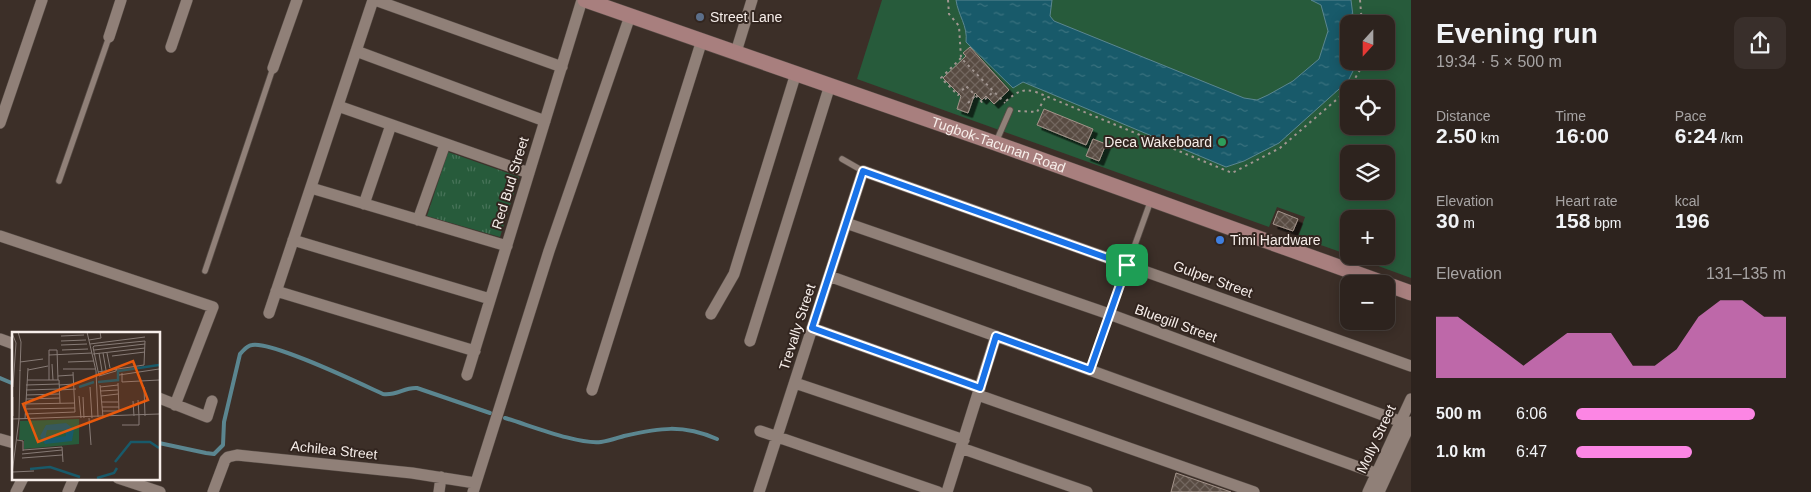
<!DOCTYPE html>
<html lang="en">
<head>
<meta charset="utf-8">
<style>
	body { margin:0; font-family:Arial,sans-serif; background:#392f2b; color:#f1f3f6; height:100vh; display:flex; flex-direction:column; font-size:19px; white-space:nowrap }
	* { box-sizing:border-box; margin:0 }
	p { font-size:16px; color:#a7a4a4 }
	.icon { flex:none; width:28px; height:28px; fill:none; stroke:currentColor; stroke-width:2; stroke-linecap:round; stroke-linejoin:round }
	.map { position:relative; flex:1; overflow:hidden }
	.side { display:flex; flex-direction:column; background:#2d231e; width:400px }
	.side>* { flex:none }
	.needle { width:32px; rotate:201deg }
	.controls { position:absolute; left:1340px; top:15px; display:grid; gap:10px }
	.controls a { display:grid; place-items:center; width:55px; height:55px; border-radius:10px; background:#2d231e; box-shadow:0 2px 12px #0003,0 0 0 1px #48403c; font-size:25px }
	.pin { position:absolute; display:grid; place-items:center; width:42px; height:42px; color:#fff; margin:-21px; border-radius:10px; box-shadow:0 2px 8px #0006 }
	.round { display:grid; place-items:center; flex:none; width:52px; height:52px; border-radius:10px; background:#392f2b }
	.head { display:flex; align-items:center; justify-content:space-between; height:85px; padding:0 25px }
	h1 { font-size:28px; font-weight:700; line-height:38px }
	.figures { display:grid; grid-template-columns:repeat(3,1fr); gap:8px; height:85px; padding:5px 25px }
	.figures div { display:grid; align-content:center }
	.figures b { font-size:21px; font-weight:700 }
	.figures small { font-size:14px; font-weight:400 }
	.figures p { font-size:14px }
	.chart { height:140px; padding:10px 25px }
	.chart p { display:flex; justify-content:space-between }
	.chart svg { width:100%; height:90px; margin-top:5px; fill:#fc86e4; opacity:.7 }
	ul { padding:0 25px; list-style:none; font-size:16px }
	li { display:grid; grid-template-columns:80px 60px 1fr; align-items:center; height:38px }
	li i { height:12px; border-radius:6px; background:#fc86e4 }
	main { display:flex; flex:1; min-height:0 }
	.map>svg:first-child { display:block }
	.green { fill:#275b3b; fill-rule:evenodd }
	.park { fill:url(#park-tufts) }
	.water { fill:url(#water-ripples); stroke:#5b8690 }
	.lines { fill:none; stroke-linecap:round; stroke-linejoin:round }
	.stream { stroke:#5b8690; stroke-width:4 }
	.building { fill:url(#building-cross-hatch); stroke:#a3938a; filter:url(#shadow) }
	.lane-casing { stroke:#564b45; stroke-width:7 }
	.street-casing { stroke:#564b45; stroke-width:12 }
	.secondary-casing { stroke:#564b45; stroke-width:16 }
	.path { stroke:#a19691; stroke-width:2; stroke-dasharray:2.5 4; stroke-linecap:butt }
	.lane { stroke:#908078; stroke-width:5.5 }
	.street { stroke:#908078; stroke-width:11 }
	.secondary { stroke:#a87f7e; stroke-width:15 }
	.route-casing { stroke:#fff; stroke-width:10 }
	.route { stroke:#1a73e8; stroke-width:6 }
	.service-dot { fill:#5c6f8a; stroke:#32251f; stroke-width:2 }
	.leisure-dot { fill:#2e9e5b; stroke:#32251f; stroke-width:2 }
	.shop-dot { fill:#3f7fe0; stroke:#32251f; stroke-width:2 }
	.labels { text-anchor:middle; dominant-baseline:central; stroke-width:4; stroke-linejoin:round; paint-order:stroke }
	.poi-label { font-size:14px; fill:#f7eeea; stroke:#32251f; text-anchor:start }
	.street-label { font-size:14px; fill:#f7eeea; stroke:#32251f }
	.inset-river { fill:none; stroke:#185a6a; stroke-width:2.5 }
	.inset-road { fill:none; stroke:#877b76; stroke-width:1 }
	.view { fill:#e8590c; fill-opacity:0.15; stroke:#e8590c; stroke-width:2.5 }
	.inset-edge { fill:none; stroke:#f7eeea; stroke-width:2.5 }
</style>
</head>
<body>
<main>
<div class="map">
<svg width="1411" height="492" viewBox="0 0 1411 492">
	<defs>
		<pattern id="park-tufts" width="24" height="20" patternUnits="userSpaceOnUse" patternTransform="scale(1.25)"><rect width="24" height="20" fill="#275b3b"/><path d="M3 7l-1-3M5 7V3M7 7l1-3M15 17l-1-3M17 17v-4M19 17l1-3" fill="none" stroke="#477358"/></pattern>
		<pattern id="water-ripples" width="26" height="14" patternUnits="userSpaceOnUse" patternTransform="scale(1.25)"><rect width="26" height="14" fill="#185a6a"/><path d="M2 4q2-2 4 0t4 0M15 11q2-2 4 0t4 0" fill="none" stroke="#3a727f"/></pattern>
		<pattern id="building-cross-hatch" width="8" height="8" patternUnits="userSpaceOnUse" patternTransform="scale(1.25)"><rect width="8" height="8" fill="#594c43"/><path d="M0 0l8 8M0 8l8-8" fill="none" stroke="#72665e"/></pattern>
		<filter id="shadow"><feDropShadow dx="4.5" dy="4.5" stdDeviation="0" flood-color="#0009"/></filter>
	</defs>
	<rect width="100%" height="100%" fill="#3c2f28"/>
	<path class="green" d="M882,0H1411V278L1351,256H1386V219H1349V255L1298,237L1305,217L1277,207L1269,227L857,79ZM1349,24H1386V61H1349ZM1349,89H1386V126H1349ZM1349,154H1386V191H1349Z"/>
	<path class="park" d="M448,152L519,177L500,237L427,216Z"/>
	<path class="water" d="M956,0H1052L1050,16L1054,21L1244,98L1257,100L1268,95L1293,81L1319,59L1328,31L1321,5L1311,0H1351L1354,24H1349V61H1358L1348,81L1279,143L1244,161L1226,167L1023,82L1013,88L966,42C968,26 958,15 956,0Z"/>
	<g class="lines">
		<path class="stream" d="M0,378L14,384
			M505,418C529,425 579,445 601,442C609,441 617,438 624,436C660,428 682,424 717,439
			M159,443L206,453L214,454L223,445L224,422L240,354C244,350 246,346 252,345C272,341 361,384 383,394C397,396 404,387 417,388L490,413"/>
	</g>
	<path class="building" d="M970,47L1009,90L994,104L986,96L982,100L975,93L968,113L957,109L961,96L943,78L966,56L963,53Z
		M1044,109L1093,129L1086,145L1037,125Z
		M1093,139L1106,144L1099,161L1086,156Z
		M1278,211L1298,219L1293,231L1273,224Z
		M1176,473L1231,492H1171Z"/>
	<g class="lines">
		<defs>
			<path id="lane" d="M996,142L1010,110
				M842,159L863,171
				M59,181L109,37
				M205,271L273,68
				M1090,370L1151,200"/>
			<path id="street" d="M375,0L562,67
				M109,37L121,0
				M171,47L187,0
				M356,51L545,121
				M736,52L752,0
				M273,68L297,0
				M338,106L529,173
				M0,123L42,0
				M311,188L507,246
				M364,204L391,125
				M418,220L445,144
				M846,223L1109,314L1410,425
				M0,236L213,307L175,405
				M293,240L490,299
				M829,276L1386,477
				M276,291L475,351
				M269,313L373,0
				M711,314L734,274L796,73
				M812,328L980,388
				M0,339L14,344
				M750,341L830,85
				M467,375L582,0
				M795,383L964,440
				M592,390L702,40
				M978,395L1254,492
				M159,398L207,417L212,401
				M760,431L938,492
				M0,439L14,443
				M961,448L1087,492
				M118,478L160,492
				M16,492L23,478
				M68,492L74,478
				M213,492L225,460L228,457L237,455L412,473L475,483
				M439,492L441,477
				M473,492L549,251L630,16
				M759,492L863,171L1411,366
				M947,492L996,336
				M1368,492L1411,399
				M1379,492L1411,422"/>
			<g id="secondary">
				<path id="s1" d="M585,0L995,143L1411,293"/>
			</g>
		</defs>
		<use href="#lane" class="lane-casing"/>
		<use href="#street" class="street-casing"/>
		<use href="#secondary" class="secondary-casing"/>
		<path class="path" d="M948,0L949,14L959,26L961,58L1005,103
			M1360,0L1362,24
			M961,58L941,78L958,95L966,86L982,102L994,91
			M1349,89L1365,61
			M1006,101C1017,92 1022,88 1036,92L1232,173L1280,148L1349,89
			M968,103L976,95
			M1018,111L1037,112L1045,98"/>
		<use href="#lane" class="lane"/>
		<use href="#street" class="street"/>
		<use href="#secondary" class="secondary"/>
	</g>
	<g class="lines">
		<defs>
			<path id="route" d="M863,171L1127,265L1090,370L996,336L980,388L812,328Z"/>
		</defs>
		<use href="#route" class="route-casing"/>
		<use href="#route" class="route"/>
	</g>
	<circle class="service-dot" cx="700" cy="17" r="5"/>
	<circle class="leisure-dot" cx="1222" cy="142" r="5"/>
	<circle class="shop-dot" cx="1220" cy="240" r="5"/>
	<g class="labels">
		<g class="poi-label">
			<text x="710" y="17">Street Lane</text>
			<text x="1212" y="142" text-anchor="end">Deca Wakeboard</text>
			<text x="1230" y="240">Timi Hardware</text>
		</g>
		<g class="street-label">
			<text stroke="none"><textPath href="#s1" startOffset="438">Tugbok-Tacunan Road</textPath></text>
			<text transform="translate(510 183) rotate(-73)">Red Bud Street</text>
			<text transform="translate(1213 279) rotate(20)">Gulper Street</text>
			<text transform="translate(1176 323) rotate(20)">Bluegill Street</text>
			<text transform="translate(797 327) rotate(-72)">Trevally Street</text>
			<text transform="translate(1376 439) rotate(-65)">Molly Street</text>
			<text transform="translate(334 450) rotate(6)">Achilea Street</text>
		</g>
	</g>
	<g transform="translate(12 332)">
		<rect width="148" height="148" fill="#3c2f28"/>
		<path d="M67,87V112L12,117V108H7L8,89Z" fill="#275b3b"/>
		<path d="M54,91L62,97L60,109L33,112L28,104L34,93ZM35,98H53L54,104L33,107Z" fill="#185a6a" fill-rule="evenodd"/>
		<path class="inset-river" d="M86,50L106,48V39L147,33M67,55L82,50M103,130L119,110H138L147,116M18,137L38,135L68,145M85,146L102,141L105,136"/>
		<path class="inset-road" d="M6,0L9,10L8,39M75,0L84,39L86,85M0,1L4,11L1,55M49,4L72,3M77,8L89,6L88,0M49,9L74,8M78,12L133,5M49,13L75,12M50,18L76,17M82,18L133,12M87,21L90,39M91,21L94,38M95,21L98,36M81,22L133,16M37,23L80,21M100,24L133,20M8,30L31,27M56,30L82,29M40,32L41,48M51,37H83M16,38L36,34M86,40L132,33L133,9L82,14L81,15L87,44M110,41V50L147,48M107,43L147,37M46,44L61,43M87,44L104,39L105,35M15,48H47M37,48V18H45L46,48M47,48L48,71M106,51L107,79M14,53L47,52M47,53L62,52M88,53L91,85M78,55L80,86M88,55L106,53M132,55L133,84M14,58L47,57M47,58L64,57M89,59L106,58M14,63L47,62M67,64L69,86M89,64L106,62M71,65L72,86M14,67L48,66M126,68L127,84M121,69L122,84M90,70H106M13,72L63,71M90,75H107M13,77L63,76M90,79H109M13,82L63,80L61,40M1,84V65M77,86L79,113M0,87L147,82M13,87L16,36M0,91V120M110,93H127V84M5,108L11,109V119M11,118L50,115L51,130M10,122L50,118M10,126L50,123M1,140L22,139M0,142L7,87L8,38"/>
		<path class="view" d="M121,29L136,68L26,110L11,72Z"/>
		<rect width="148" height="148" class="inset-edge"/>
	</g>
</svg>
<div class="controls">
<a><svg class="needle" viewBox="-14 -14 28 28"><path d="M0-13l5 13h-10z" fill="#e53935"/><path d="M0 13l5-13h-10z" fill="#a7a4a4"/></svg></a>
<a><svg class="icon" aria-label="locate" viewBox="0 0 24 24"><circle cx="12" cy="12" r="6"/><path d="M12 2v4M12 18v4M2 12h4M18 12h4"/></svg></a>
<a><svg class="icon" aria-label="layers" viewBox="0 0 24 24"><path d="M12 4l9 5-9 5-9-5zM3 14l9 5 9-5"/></svg></a>
<a>+</a>
<a>−</a>
</div>
<div class="pin" style="left:1127px;top:265px;background:#1e9e55"><svg class="icon" aria-label="arrive" viewBox="0 0 24 24"><path d="M6 21V4h12l-3 4 3 4H6"/></svg></div>
</div>
<section class="side">
<div class="head"><div><h1>Evening run</h1><p>19:34 · 5 × 500 m</p></div><a class="round"><svg class="icon" aria-label="share" viewBox="0 0 24 24"><path d="M12 15V3M7 8l5-5 5 5M5 13v7h14v-7"/></svg></a></div>
<div class="figures">
<div><p>Distance</p><b>2.50<small> km</small></b></div>
<div><p>Time</p><b>16:00</b></div>
<div><p>Pace</p><b>6:24<small> /km</small></b></div>
</div>
<div class="figures">
<div><p>Elevation</p><b>30<small> m</small></b></div>
<div><p>Heart rate</p><b>158<small> bpm</small></b></div>
<div><p>kcal</p><b>196</b></div>
</div>
<div class="chart"><p><span>Elevation</span>131–135 m</p>
<svg viewBox="0 0 160 44" preserveAspectRatio="none"><path d="M0 44V14L10 14L20 22L30 30L40 38L50 30L60 22L70 22L80 22L90 38L100 38L110 30L120 14L130 6L140 6L150 14L160 14V44z"/></svg>
</div>
<ul>
<li><b>500 m</b>6:06<i style="width:85%"></i></li>
<li><b>1.0 km</b>6:47<i style="width:55%"></i></li>
</ul>
</section>
</main>
</body>
</html>
